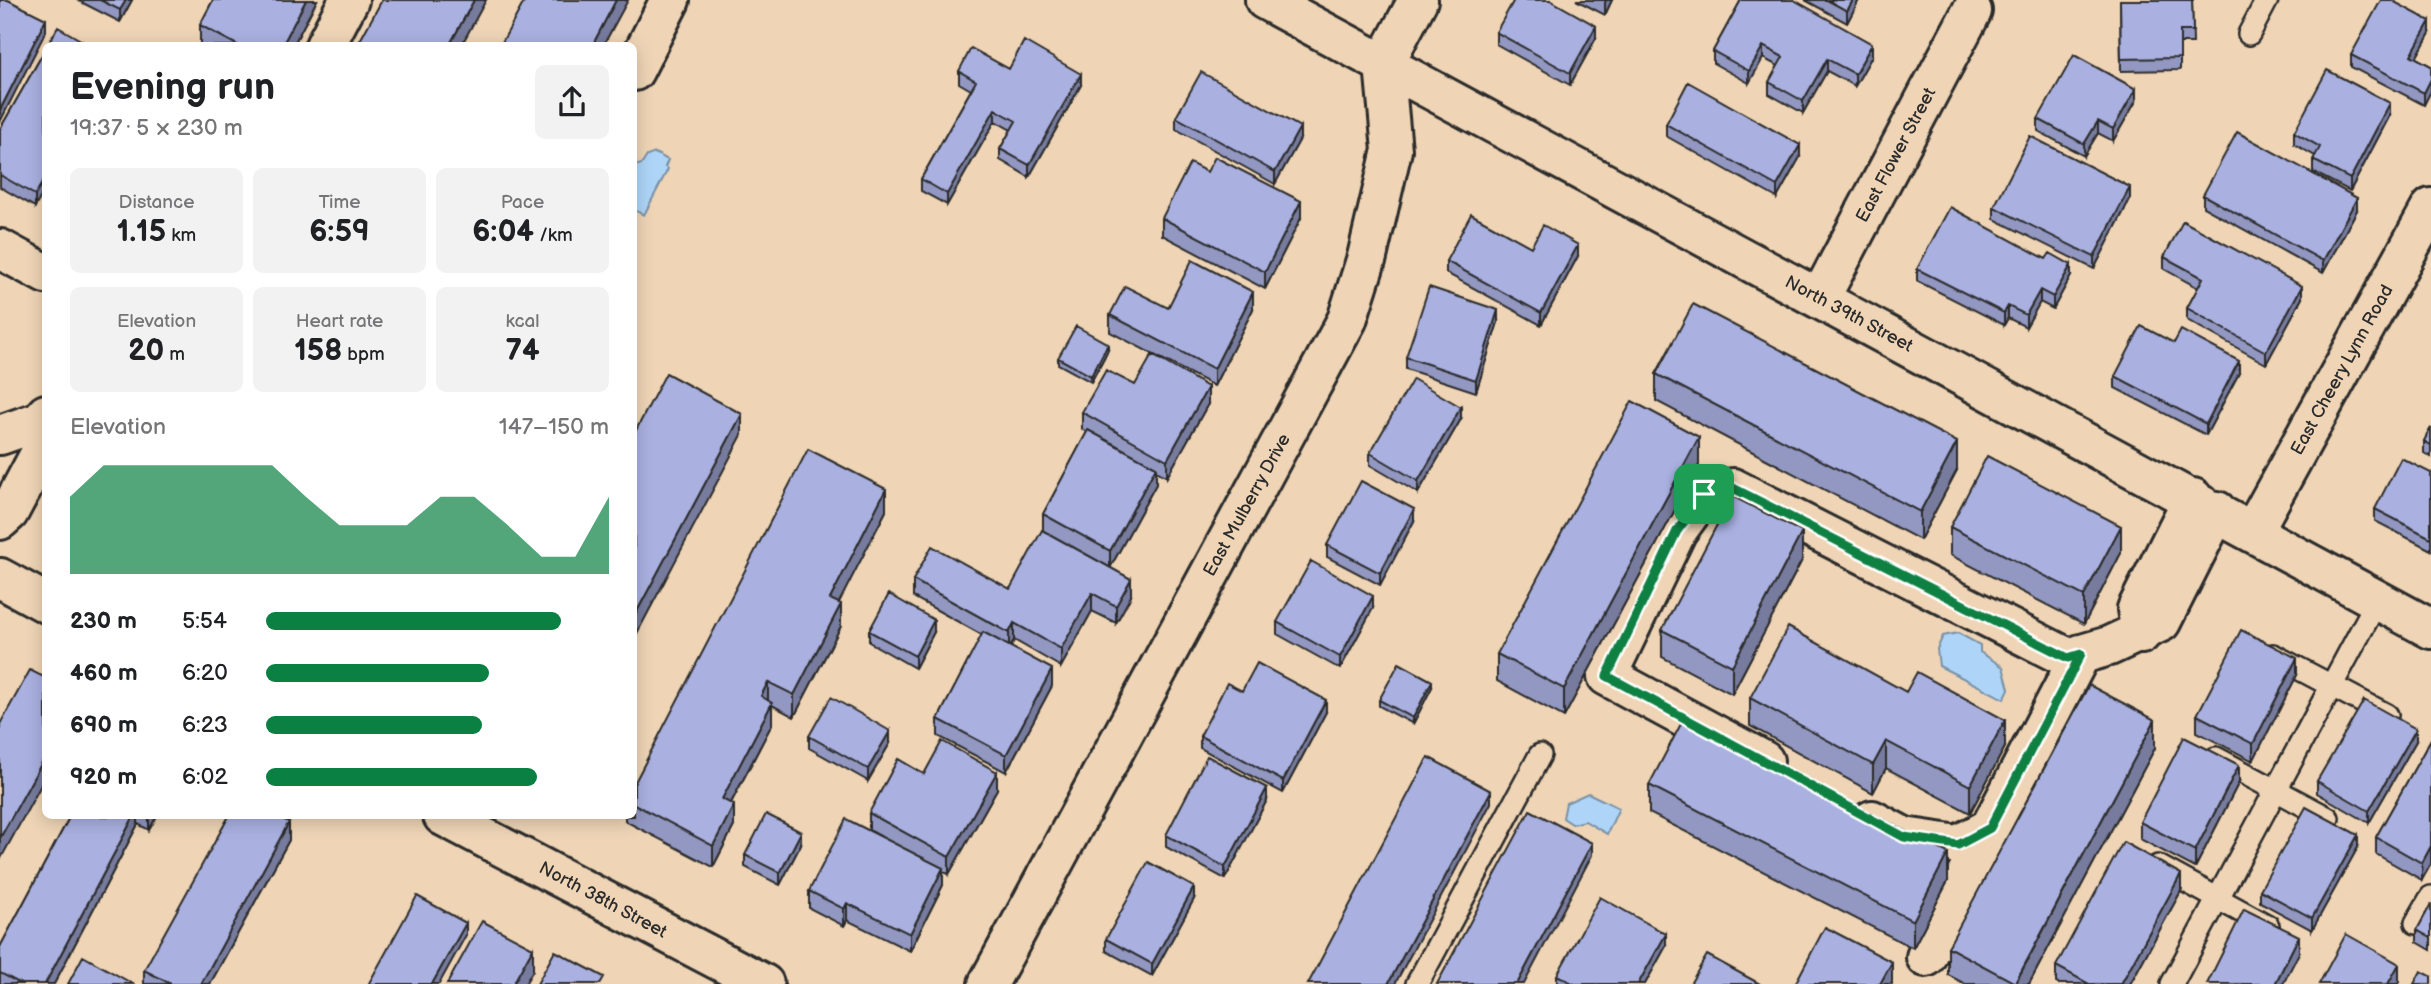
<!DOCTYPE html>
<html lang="en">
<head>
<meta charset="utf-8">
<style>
	body { margin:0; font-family:"Balsamiq Sans",sans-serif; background:#f2f2f2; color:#202124; height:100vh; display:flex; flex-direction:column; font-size:26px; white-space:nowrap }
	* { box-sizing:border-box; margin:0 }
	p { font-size:23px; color:#757577 }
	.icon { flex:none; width:38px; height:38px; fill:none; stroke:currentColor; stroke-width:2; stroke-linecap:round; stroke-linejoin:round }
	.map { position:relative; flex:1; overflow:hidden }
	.panel { position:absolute; left:42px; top:42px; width:595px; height:777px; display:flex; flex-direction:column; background:#fff; border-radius:10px; box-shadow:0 4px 18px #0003 }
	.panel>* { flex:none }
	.pin { position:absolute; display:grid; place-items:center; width:60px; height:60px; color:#fff; margin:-30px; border-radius:14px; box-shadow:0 4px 10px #0006 }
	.round { display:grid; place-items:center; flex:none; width:74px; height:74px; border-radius:10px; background:#f2f2f2 }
	.summary { display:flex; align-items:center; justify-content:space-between; height:119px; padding:0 28px }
	h1 { font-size:38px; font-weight:600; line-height:52px }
	.metrics { display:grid; grid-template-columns:repeat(3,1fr); gap:10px; height:119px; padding:7px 28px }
	.metrics div { display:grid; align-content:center; border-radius:10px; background:#f2f2f2; text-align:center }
	.metrics b { font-size:30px; font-weight:600 }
	.metrics small { font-size:19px; font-weight:400 }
	.metrics p { font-size:19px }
	.chart { height:196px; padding:14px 28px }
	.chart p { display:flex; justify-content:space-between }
	.chart svg { width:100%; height:126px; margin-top:7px; fill:#0b8043; opacity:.7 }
	ul { padding:0 28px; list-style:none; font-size:23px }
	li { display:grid; grid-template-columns:112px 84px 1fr; align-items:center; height:52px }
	li i { height:18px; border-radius:9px; background:#0b8043 }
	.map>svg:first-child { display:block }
	.water { fill:#aed5f8; stroke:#7a91a6; stroke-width:2 }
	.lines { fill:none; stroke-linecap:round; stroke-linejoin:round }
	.service-casing { stroke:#2b2b2b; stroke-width:26 }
	.minor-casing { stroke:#2b2b2b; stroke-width:44 }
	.service { stroke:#efd5b6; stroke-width:21 }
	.minor { stroke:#efd5b6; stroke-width:38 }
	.wall { fill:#9298c2; stroke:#2b2b2b; stroke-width:2 }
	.shaded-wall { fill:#777c9e; stroke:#2b2b2b; stroke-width:2 }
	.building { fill:#aab1e1; stroke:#2b2b2b; stroke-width:2 }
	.route-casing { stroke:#fff; stroke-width:14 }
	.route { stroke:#0b8043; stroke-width:9 }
	.labels { text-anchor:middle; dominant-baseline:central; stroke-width:7; stroke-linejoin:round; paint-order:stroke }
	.street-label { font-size:18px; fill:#2b2b2b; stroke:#efd5b6 }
</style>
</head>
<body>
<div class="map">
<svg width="2431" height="984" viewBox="0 0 2431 984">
	<rect width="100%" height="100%" fill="#efd5b6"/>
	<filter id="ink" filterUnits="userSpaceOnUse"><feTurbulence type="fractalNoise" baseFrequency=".0143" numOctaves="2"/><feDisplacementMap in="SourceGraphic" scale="14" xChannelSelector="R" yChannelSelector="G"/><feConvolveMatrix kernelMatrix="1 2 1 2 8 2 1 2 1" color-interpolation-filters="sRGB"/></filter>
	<g filter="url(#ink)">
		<path class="water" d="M655,153L668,160L665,167L668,169L644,215L634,210V166L642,164L647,156Z
			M1958,633L1980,645V652L2003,667L2009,689L2004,699L1939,666L1937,649L1943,636Z
			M1588,793L1619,808L1607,834L1585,821L1572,824L1563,818L1566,803Z"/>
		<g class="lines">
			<defs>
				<path id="service" d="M2249,34L2267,0
					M2273,655L2387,715
					M2216,758L2328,818
					M2158,866L2268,926
					M2416,923L2431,897
					M1417,984L1540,755
					M2172,984L2378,599"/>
				<path id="minor" d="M1265,0L2431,629
					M325,46L349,0
					M634,71L670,0
					M0,249L46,274
					M1820,298L1972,11
					M0,435L40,421L46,414
					M0,520L9,512L42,450L40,421
					M2253,531L2431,208
					M0,578L46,603
					M2141,634L2137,609L2193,498
					M1764,761L1607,676L1677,531L1704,494L1733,488L2068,658L2109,646L2161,622L2217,511
					M443,816L764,984
					M1872,820L1904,837L1958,845L1990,828L2081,654
					M1926,957L1990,828
					M988,984L1347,320L1367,257L1392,150L1384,64L1418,0"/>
			</defs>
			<use href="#service" class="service-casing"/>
			<use href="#minor" class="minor-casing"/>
			<use href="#service" class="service"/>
			<use href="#minor" class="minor"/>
		</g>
		<path class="wall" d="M77,0H132L120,22Z
			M213,0H317L293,46H200V25Z
			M1576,0H1612L1605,15Z
			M1741,0L1872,56L1855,86L1827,71L1803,113L1769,94V82L1778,66L1763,58L1749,83L1713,63V51Z
			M1805,0H1859L1847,23Z
			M2120,0H2194H2192L2193,43H2180V70L2121,71Z
			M1496,32L1596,38L1570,85L1496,44Z
			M2430,33L2416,58L2431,66L2424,105L2351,67V55Z
			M46,48L35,207L0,187V129Z
			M1009,69L1081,85L1029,177L1000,160V149L1011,130L995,121L947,205L921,191V179L971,90L959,83V71Z
			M2136,101L2113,141L2098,133L2084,156L2038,131V119Z
			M2390,115L2350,191L2313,172V160L2315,156L2294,144V132Z
			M1176,117L1300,139L1275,184L1176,129Z
			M1666,124L1800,157L1777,198L1666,136Z
			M1207,172L1301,218L1265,289L1162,235V218Z
			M2203,195L2357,210L2323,273L2203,207Z
			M2130,199L2094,269L1994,219V207Z
			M1531,247L1578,256L1541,325L1446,273V261Z
			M2164,257L2302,298L2266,364L2187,320V308L2198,288L2164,269Z
			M1917,269L2071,276L2053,309L2040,302L2026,327L2008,318L2004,325L1917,281Z
			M1168,308L1253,309L1214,386L1110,332V315Z
			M1498,322L1476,392L1406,369V357Z
			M2174,343L2239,373L2206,435L2115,388V376Z
			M1108,350L1091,382L1058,364V358Z
			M1656,374L1957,470L1920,540L1656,401Z
			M1135,385L1208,404L1167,477L1156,471V484L1110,568L1043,531V514L1087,432L1082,429V412Z
			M1461,419L1418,493L1370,465V453Z
			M2431,428V457L2424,453V441Z
			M1699,465L1564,717L1497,681V654Z
			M2431,473V550L2375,521V509Z
			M886,511L838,603L841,626L794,717L772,705V724L731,803L734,826L713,867L625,821V816H634V784Z
			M1414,521L1380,585L1327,557V545Z
			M1950,527L2121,553L2084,624L1950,555Z
			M1802,560L1732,694L1662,657V630Z
			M913,580L1010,589L1131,596L1116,623L1092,611L1061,667L1014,640L1011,647L1052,686L1006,772L938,736V719L982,635L913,597Z
			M1373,608L1340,669L1277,634V622Z
			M869,631L934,632L915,668L869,642Z
			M2297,675L2253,761L2197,732V715Z
			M1432,687L1413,724L1379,706V700Z
			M1242,691L1326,712L1283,793L1200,748V736Z
			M1750,698L2005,747L1970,813L1886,768L1873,793L1750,726Z
			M809,736L890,743L868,781L809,748Z
			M2431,739L2422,880L2376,854V837Z
			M2416,741L2369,823L2317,793V781Z
			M2155,748L2029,984H1965L1948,975V947Z
			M924,774L997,789L949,874L943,872V885L910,951L847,920L844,926L809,908V891L880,836L869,830V813Z
			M2239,782L2195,868L2140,839V822Z
			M1649,785L1948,881L1913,948L1649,813Z
			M1267,800L1225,879L1166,847V835Z
			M70,816H157L149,830L138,824L54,984H0V947Z
			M289,840L210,984H144V970Z
			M801,844L780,885L745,867V855Z
			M2358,847L2312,930L2260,902V890Z
			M2181,891L2130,984H2058L2056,983V966Z
			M1194,899L1152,976L1106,951V939Z
			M2431,904V950L2417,942V930Z
			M1666,946L1645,984H1553H1557V975Z"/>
		<path class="shaded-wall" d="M126,0H132L120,22V10Z
			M306,0H317L293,46H282Z
			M474,0H486L461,46H449Z
			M616,0H628L603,46H592Z
			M1606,0H1612L1605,15V3Z
			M1853,0H1859L1847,23V11Z
			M46,19V31L0,122V110Z
			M2430,21V33L2411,67V55Z
			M1596,26V38L1570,85V73Z
			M1872,44V56L1855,86V74Z
			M1763,46V58L1749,83V71Z
			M1827,59V71L1803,113V101Z
			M1081,74V85L1029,177V165Z
			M2431,79V91L2424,105V93Z
			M2136,89V101L2113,141V129Z
			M2390,103V115L2350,191V179Z
			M995,109V121L947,205V194Z
			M2098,121V133L2084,156V144Z
			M1300,127V139L1275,184V172Z
			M1800,145V157L1777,198V186Z
			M46,176V188L35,207V195Z
			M2130,187V199L2094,269V257Z
			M2357,198V210L2323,273V261Z
			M1301,201V218L1265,289V272Z
			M1578,245V256L1541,325V313Z
			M2071,265V276L2053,309V297Z
			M2302,286V298L2266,364V352Z
			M2040,290V302L2026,327V315Z
			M1253,292V309L1214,386V369Z
			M2008,306V318L2004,325V313Z
			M1498,310V322L1476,392V380Z
			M1108,344V350L1091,382V376Z
			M2239,361V373L2206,435V424Z
			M1208,387V404L1167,477V460Z
			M1461,407V419L1418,493V481Z
			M742,414V435L634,639V617Z
			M1699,437V465L1564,717V689Z
			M1957,442V470L1920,540V512Z
			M1156,467V484L1110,568V551Z
			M886,489V511L830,620V599Z
			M1414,509V521L1380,585V573Z
			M2121,526V553L2084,624V596Z
			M1802,532V560L1732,694V666Z
			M1131,579V596L1116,623V606Z
			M1092,593V611L1061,667V649Z
			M1373,596V608L1340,669V657Z
			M841,604V626L794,717V695Z
			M934,620V632L915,668V656Z
			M1014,623V640L1009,650V633Z
			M2297,658V675L2253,761V744Z
			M1052,669V686L1006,772V755Z
			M1432,681V687L1413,724V718Z
			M768,682V703L761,696Z
			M1326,700V712L1283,793V781Z
			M772,703V724L722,820V799Z
			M2005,720V747L1970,813V786Z
			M2155,720V748L2029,984H2015Z
			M2416,729V741L2369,823V811Z
			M890,731V743L868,781V769Z
			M1886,741V768L1873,793V765Z
			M46,755V776L0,860V838Z
			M2239,765V782L2195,868V851Z
			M997,772V789L949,874V857Z
			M1267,788V800L1225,879V867Z
			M1491,791V803L1395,984H1388Z
			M734,805V826L713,867V846Z
			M134,816H138V824L54,984H45Z
			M149,816H157L149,830Z
			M289,822V840L210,984H201Z
			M801,832V844L780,885V873Z
			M2358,835V847L2312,930V918Z
			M1592,843V855L1524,984H1517Z
			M2431,846V864L2422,880V863Z
			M1948,853V881L1913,948V921Z
			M943,868V885L910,951V934Z
			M2181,874V891L2130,984H2121Z
			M1194,887V899L1152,976V964Z
			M847,903V920L844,926V909Z
			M466,923V935L439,984H432Z
			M1666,934V946L1645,984H1638Z
			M2299,936V953L2283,984H2275Z
			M533,948V970L525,984H513Z
			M1892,962V984H1880Z
			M2399,964V981L2398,984H2388Z"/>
		<path class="building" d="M0,0H8L46,19L0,110Z
			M100,0H126L120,10Z
			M213,0H306L282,46H239L200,25Z
			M382,0H474L449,46H357Z
			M525,0H616L592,46H500Z
			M1514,0H1550L1596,26L1570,73L1496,32Z
			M1741,0H1794L1872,44L1855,74L1827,59L1803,101L1769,82L1783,57L1763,46L1749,71L1713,51Z
			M1827,0H1853L1847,11Z
			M2120,0H2192L2193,31H2180V58L2121,59Z
			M2381,0H2391L2430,21L2411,55L2431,66V79L2424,93L2351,55Z
			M58,27L91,46H47Z
			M1024,41L1081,74L1029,165L1000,149L1016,121L995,109L947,194L921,179L976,81L959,71L971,48L1009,69Z
			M46,48V176L35,195L0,175V129Z
			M2074,55L2136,89L2113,129L2098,121L2084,144L2038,119Z
			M2327,70L2390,103L2350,179L2313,160L2320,147L2294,132Z
			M1201,72L1300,127L1275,172L1176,117Z
			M1688,82L1800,145L1777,186L1666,124Z
			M2237,132L2357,198L2323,261L2203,195Z
			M2030,136L2130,187L2094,257L1994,207Z
			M1215,157L1301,201L1265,272L1162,218L1190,163L1207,172Z
			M1950,207L2046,259L2050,253L2071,265L2053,297L2040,290L2026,315L2008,306L2004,313L1917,269Z
			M1471,214L1531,247L1543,225L1578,245L1541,313L1446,261Z
			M2183,221L2302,286L2266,352L2187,308L2203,278L2164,257Z
			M1192,260L1253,292L1214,369L1110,315L1125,286L1168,308Z
			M1429,287L1498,310L1476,380L1406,357Z
			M1693,304L1957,442L1920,512L1656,374Z
			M1076,326L1108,344L1091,376L1058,358Z
			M2141,326L2174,343L2181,330L2239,361L2206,424L2115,376Z
			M1152,355L1208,387L1167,460L1082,412L1106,370L1135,385Z
			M666,373L742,414L634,617V434Z
			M1413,379L1461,407L1418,481L1370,453Z
			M1632,401L1699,437L1564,689L1497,654Z
			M2431,428V445L2424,441Z
			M1088,430L1156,467L1110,551L1043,514Z
			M808,449L886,489L830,599L841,604L794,695L768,682L761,696L772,703L722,799L734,805L713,846L634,804V784Z
			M1987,456L2121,526L2084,596L1950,527Z
			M2401,458L2431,473V538L2375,509Z
			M1361,481L1414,509L1380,573L1327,545Z
			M1732,496L1802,532L1732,666L1662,630Z
			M1042,530L1131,579L1116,606L1092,593L1061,649L1014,623L1009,633L913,580L932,546L1010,589Z
			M1311,561L1373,596L1340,657L1277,622Z
			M889,594L934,620L915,656L869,631Z
			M1788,627L1906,692L1917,672L2005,720L1970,786L1886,741L1873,765L1750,698Z
			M2241,630L2297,658L2253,744L2197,715Z
			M983,632L1052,669L1006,755L938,719Z
			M1257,663L1326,700L1283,781L1200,736L1227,683L1242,691Z
			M1399,663L1432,681L1413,718L1379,700Z
			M30,670L46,678V755L0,838V724Z
			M2089,685L2155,720L2015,983L1948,947Z
			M831,697L890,731L868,769L809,736Z
			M2364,700L2416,729L2369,811L2317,781Z
			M1684,718L1948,853L1913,921L1649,785Z
			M2184,737L2239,765L2195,851L2140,822Z
			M2431,739V846L2422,863L2376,837Z
			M942,741L997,772L949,857L869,813L898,759L924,774Z
			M1207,756L1267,788L1225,867L1166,835Z
			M1428,757L1491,791L1388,984H1308Z
			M2306,807L2358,835L2312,918L2260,890Z
			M1530,810L1592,843L1517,984H1437Z
			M766,814L801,832L780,873L745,855Z
			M70,816H134L45,984H21L0,973V947Z
			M229,816H277L289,822L201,984H171L144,970Z
			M846,819L943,868L910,934L847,903L844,909L809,891Z
			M2123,842L2181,874L2121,984H2089L2056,966Z
			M1148,862L1194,887L1152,964L1106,939Z
			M417,896L466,923L432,984H370L369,983Z
			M1600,897L1666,934L1638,984H1574L1557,975Z
			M2431,904V938L2417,930Z
			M2244,909L2299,936L2275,984H2207Z
			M482,921L533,948L513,984H447Z
			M1825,927L1892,962L1880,984H1795Z
			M2346,934L2399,964L2388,984H2319Z
			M555,951L604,977L600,984H537Z
			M1707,955L1760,984H1690Z
			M83,956L133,984H68Z
			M2421,971L2431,976V984H2414Z"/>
	</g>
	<g class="lines" filter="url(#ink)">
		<defs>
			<path id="route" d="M1733,488L2068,658L2081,654L1990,828L1958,845L1904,837L1607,676L1677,531L1704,494Z"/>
		</defs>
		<use href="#route" class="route-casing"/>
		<use href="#route" class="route"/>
	</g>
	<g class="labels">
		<g class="street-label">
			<text transform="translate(1896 155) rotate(-62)">East Flower Street</text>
			<text transform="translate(1849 314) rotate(28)">North 39th Street</text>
			<text transform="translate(2342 370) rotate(-61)">East Cheery Lynn Road</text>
			<text transform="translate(1247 505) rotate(-61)">East Mulberry Drive</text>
			<text transform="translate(603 900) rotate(28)">North 38th Street</text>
		</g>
	</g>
</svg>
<div class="pin" style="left:1704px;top:494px;background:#1e9e55"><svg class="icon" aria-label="arrive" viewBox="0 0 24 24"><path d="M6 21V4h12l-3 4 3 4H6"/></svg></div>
<section class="panel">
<div class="summary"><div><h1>Evening run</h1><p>19:37 · 5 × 230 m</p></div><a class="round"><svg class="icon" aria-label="share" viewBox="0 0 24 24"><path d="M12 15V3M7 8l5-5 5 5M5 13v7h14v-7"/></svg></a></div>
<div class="metrics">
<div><p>Distance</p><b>1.15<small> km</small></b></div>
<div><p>Time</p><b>6:59</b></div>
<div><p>Pace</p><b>6:04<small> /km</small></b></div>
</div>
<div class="metrics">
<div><p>Elevation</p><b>20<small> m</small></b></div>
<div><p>Heart rate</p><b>158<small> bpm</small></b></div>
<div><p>kcal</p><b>74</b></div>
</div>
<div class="chart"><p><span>Elevation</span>147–150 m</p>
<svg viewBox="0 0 160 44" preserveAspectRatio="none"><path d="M0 44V17L10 6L20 6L30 6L40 6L50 6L60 6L70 17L80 27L90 27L100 27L110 17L120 17L130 27L140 38L150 38L160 17V44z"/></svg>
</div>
<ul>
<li><b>230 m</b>5:54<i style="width:86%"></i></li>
<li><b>460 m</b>6:20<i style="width:65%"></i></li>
<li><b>690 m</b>6:23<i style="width:63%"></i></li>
<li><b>920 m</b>6:02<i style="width:79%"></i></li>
</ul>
</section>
</div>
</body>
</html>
